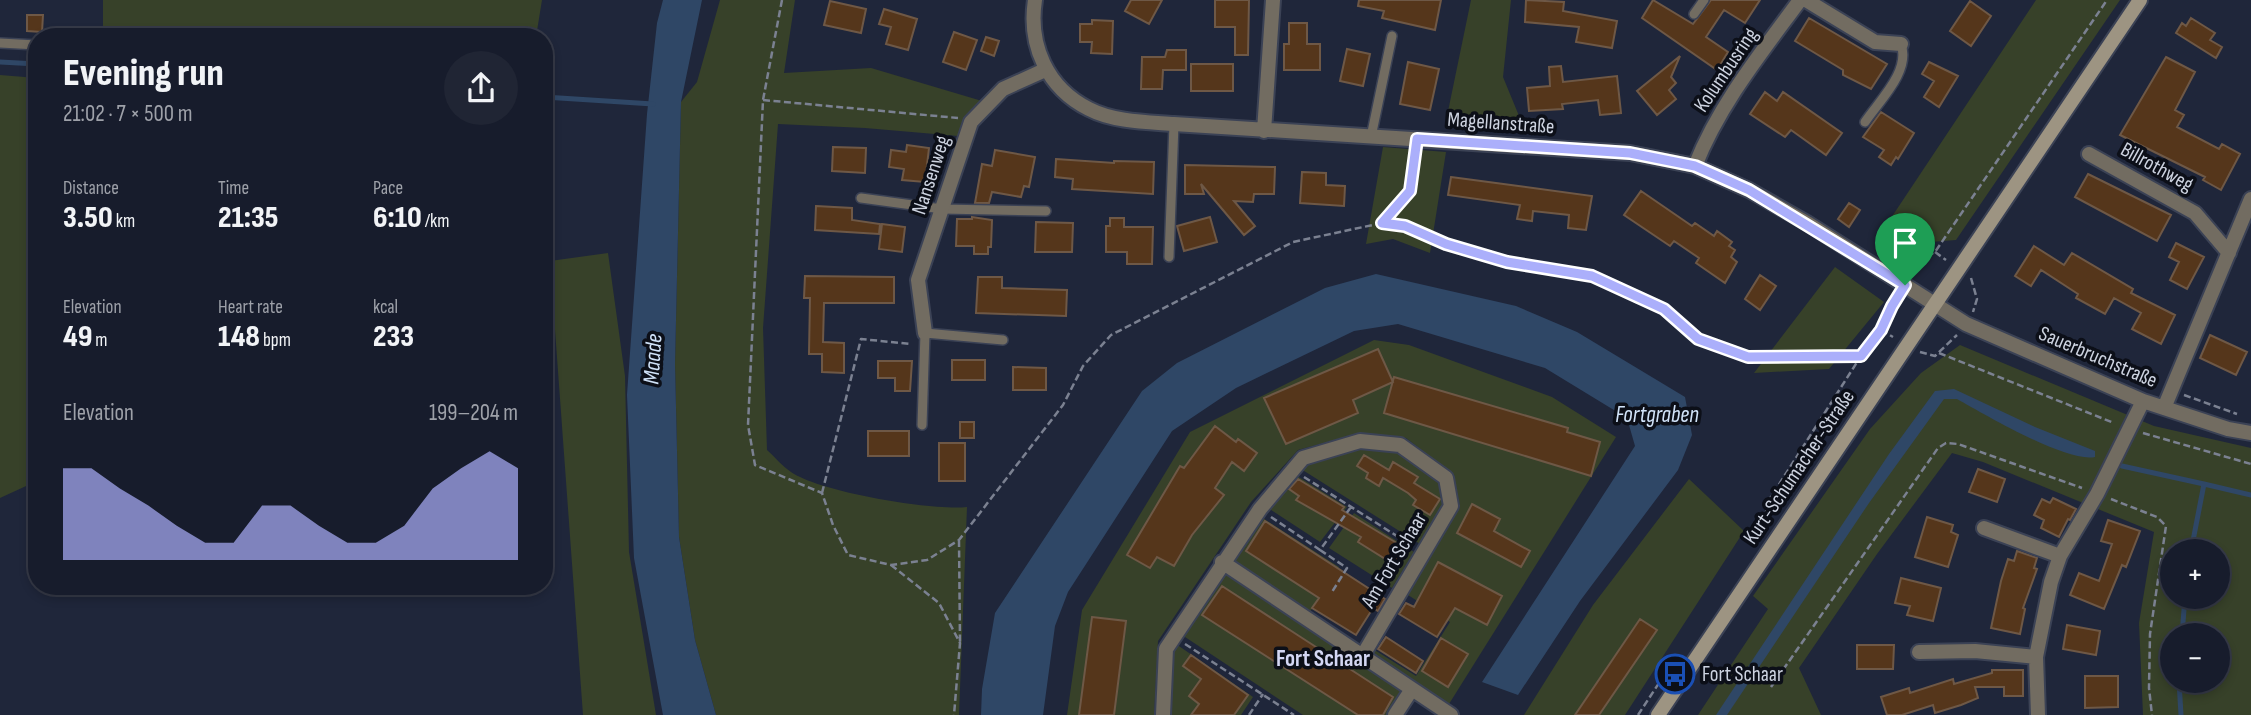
<!DOCTYPE html>
<html lang="en">
<head>
<meta charset="utf-8">
<style>
	body { margin:0; font-family:"Sofia Sans Condensed",sans-serif; background:#202534; color:#f1f3f6; height:100vh; display:flex; flex-direction:column; font-size:26px; white-space:nowrap }
	* { box-sizing:border-box; margin:0 }
	p { font-size:23px; color:#9ea1a9 }
	.icon { flex:none; width:38px; height:38px; fill:none; stroke:currentColor; stroke-width:2; stroke-linecap:round; stroke-linejoin:round }
	.map { position:relative; flex:1; overflow:hidden }
	.details { position:absolute; left:28px; top:28px; width:525px; height:567px; display:flex; flex-direction:column; background:#171c2c; border-radius:28px; box-shadow:0 4px 10px #0003,0 0 0 2px #363a48 }
	.details>* { flex:none }
	.tools { position:absolute; left:2160px; top:539px; display:grid; gap:14px }
	.tools a { display:grid; place-items:center; width:70px; height:70px; border-radius:50%; background:#171c2c; box-shadow:0 4px 10px #0003,0 0 0 2px #363a48; font-size:35px }
	.pin { position:absolute; display:grid; place-items:center; width:60px; height:60px; color:#fff; margin:-72px -30px; border-radius:50% 50% 50% 0; rotate:-45deg; box-shadow:0 0 7px #0007 }
	.pin .icon { rotate:45deg }
	.round { display:grid; place-items:center; flex:none; width:74px; height:74px; border-radius:37px; background:#202534 }
	.overview { display:flex; align-items:center; justify-content:space-between; height:119px; padding:0 35px }
	h1 { font-size:38px; font-weight:800; line-height:52px }
	.stats { display:grid; grid-template-columns:repeat(3,1fr); gap:10px; height:119px; padding:7px 35px }
	.stats div { display:grid; align-content:center }
	.stats b { font-size:30px; font-weight:800 }
	.stats small { font-size:19px; font-weight:400 }
	.stats p { font-size:19px }
	.chart { height:196px; padding:14px 35px }
	.chart p { display:flex; justify-content:space-between }
	.chart svg { width:100%; height:126px; margin-top:7px; fill:#abaffb; opacity:.7 }
	.map>svg:first-child { display:block }
	.green { fill:#374129; fill-rule:evenodd }
	.water { fill:#2f4766 }
	.lines { fill:none; stroke-linecap:round; stroke-linejoin:round }
	.stream { stroke:#2f4766; stroke-width:5 }
	.building { fill:#55361b; stroke:#6e5846; stroke-width:2 }
	.lane-casing { stroke:#3b4255; stroke-width:12 }
	.street-casing { stroke:#3b4255; stroke-width:18 }
	.secondary-casing { stroke:#3b4255; stroke-width:18 }
	.path { stroke:#7b8191; stroke-width:2.5; stroke-dasharray:7 3.5; stroke-linecap:butt }
	.lane { stroke:#726c61; stroke-width:9 }
	.street { stroke:#726c61; stroke-width:14 }
	.secondary { stroke:#9d9482; stroke-width:14 }
	.route-casing { stroke:#fff; stroke-width:14 }
	.route { stroke:#abaffb; stroke-width:9 }
	.labels { text-anchor:middle; dominant-baseline:central; stroke-width:7; stroke-linejoin:round; paint-order:stroke }
	.street-label { font-size:21px; fill:#cdd3e0; stroke:#0c0f18 }
	.poi-label { font-size:21px; fill:#cdd3e0; stroke:#0c0f18; text-anchor:start }
	.water-label { font-size:23px; font-style:italic; fill:#d1e3f9; stroke:#0c0f18 }
	.neighbourhood-label { font-size:23px; font-weight:bold; fill:#d4d7f4; stroke:#0c0f18 }
</style>
</head>
<body>
<div class="map">
<svg width="2251" height="715" viewBox="0 0 2251 715">
	<rect width="100%" height="100%" fill="#1f263a"/>
	<path class="green" d="M103,0H542L536,37H103Z
		M720,0H795L784,73L871,68L982,101L958,136L865,128L778,124L763,328L767,450C775,457 782,466 791,472C820,492 932,511 967,507L959,715H716L695,640L679,537L675,364L681,102L697,82Z
		M1471,0H1511L1503,77L1524,128L1446,121Z
		M2036,0H2120L1956,240L1918,243L1885,227Z
		M0,75L37,78V481L0,498Z
		M1383,147L1446,152L1430,253L1393,239L1366,244Z
		M608,253L625,376L629,552L656,715H583L550,261Z
		M1835,267L1884,302L1829,369L1754,373Z
		M1374,340L1409,345L1552,397L1616,437L1449,704L1370,653L1373,649L1416,676L1450,622L1408,595L1460,507L1454,475L1406,438L1360,433L1298,450L1251,502L1158,641L1154,715H1067L1082,610L1190,432Z
		M1960,345L2154,426L2251,448V715H2143L2139,623L2154,532L1983,462L1952,453L1877,554L1799,668L1821,715H1698L1768,609L1753,596L1870,429L1921,373ZM2172,551H2217V597H2172ZM2172,635H2217V681H2172Z
		M1361,448L1398,451L1442,482L1445,504L1420,544L1301,469L1307,463Z
		M1294,474L1347,507L1320,542L1268,508Z
		M1689,479L1744,531L1625,715H1524L1593,605Z
		M1354,513L1414,552L1392,588L1329,548Z
		M1261,517L1339,567L1310,612L1231,560Z
		M1224,572L1404,692L1389,715H1303L1182,635Z
		M1176,644L1253,697L1241,715H1170L1173,649Z"/>
	<path class="water" d="M663,0H702L681,102L675,364L679,537L695,640L716,715H663L634,558L627,395L647,114L657,23Z
		M1376,274L1516,306L1577,332L1685,397L1692,435L1678,470L1580,601L1518,695L1482,682L1635,446L1627,418L1545,368L1398,324L1354,331L1236,388L1172,431L1068,592L1055,626L1043,715H981L982,689L995,613L1142,391L1177,363L1325,288Z
		M1954,389L2035,427L2095,451V457C2066,463 1984,414 1957,399H1944L1869,503L1727,715H1716L1889,454L1935,391Z"/>
	<g class="lines">
		<path class="stream" d="M0,62L37,64
			M544,97L653,104
			M2122,466L2204,484L2191,551
			M2204,484L2251,495
			M2182,635L2185,597
			M2179,681L2181,715"/>
	</g>
	<path class="building" d="M1131,0H1162L1149,24L1125,11Z
		M1215,0H1249L1248,55H1235V27H1215Z
		M1359,0H1441L1435,30L1382,18L1384,11L1358,6Z
		M1526,0L1564,2L1563,11L1617,21L1612,48L1576,42L1579,27L1525,22Z
		M1653,0L1693,24L1711,0H1760L1745,23L1724,10L1706,37L1728,52L1717,70L1642,18Z
		M830,1L866,9L861,33L824,25Z
		M1970,1L1991,16L1971,46L1950,31Z
		M884,9L917,19L908,50L886,44L891,27L879,24Z
		M27,15H43L42,32L27,31Z
		M1809,18L1887,64L1871,89L1843,75V70L1795,41Z
		M2191,18L2215,33L2210,40L2222,47L2216,58L2176,33L2182,23L2186,26Z
		M1092,20L1113,21L1112,54L1091,53L1092,42H1080V24H1092Z
		M1289,23H1307V44H1320V70H1284V44H1289Z
		M954,32L977,40L966,70L943,62Z
		M986,37L999,41L994,56L981,51Z
		M1347,49L1370,54L1363,86L1340,81Z
		M1167,50H1186V70H1163L1162,89H1141L1142,57H1165Z
		M1680,56L1671,77L1676,83L1669,90L1676,99L1657,115L1637,91Z
		M2166,57L2195,72L2175,110L2184,115L2177,127L2219,149L2222,144L2240,154L2221,190L2203,180L2205,177L2120,135Z
		M1408,62L1439,69L1430,110L1400,104Z
		M1929,62L1958,76L1939,107L1924,97L1934,81L1922,74Z
		M1191,64H1233V91H1191Z
		M1561,66L1563,82L1617,76L1621,113L1600,115L1598,100L1562,104L1563,109L1529,111L1527,88L1550,86L1549,67Z
		M1765,92L1777,101L1783,92L1842,133L1826,155L1791,130L1785,137L1750,114Z
		M1881,112L1914,133L1898,159L1896,157L1891,165L1879,157L1884,150L1863,137Z
		M907,145L929,148L925,182L902,180L904,169L889,167L891,150L906,152Z
		M833,147L866,148L865,173L832,171Z
		M995,150L1035,157L1029,187L1024,186L1021,197L992,192L989,203H975L982,164L992,166Z
		M1056,159L1114,163V161L1154,162L1153,194L1072,189L1073,179L1055,177Z
		M1185,165L1275,167L1274,194H1254L1253,202L1234,201L1255,226L1244,235L1201,184L1204,194H1185Z
		M1302,172L1326,173V185L1345,186L1344,206L1300,203Z
		M2088,174L2171,215L2157,241L2075,197Z
		M1451,177L1592,196L1586,230L1568,228L1569,215L1533,211L1532,221L1517,219L1520,205L1448,195Z
		M1641,191L1692,226L1695,223L1714,236L1717,231L1732,242L1729,246L1735,250L1731,257L1737,262L1725,283L1696,263L1699,258L1674,241L1670,246L1624,215Z
		M1849,203L1860,210L1849,227L1838,219Z
		M816,206L852,208V220L880,224L879,234L815,230Z
		M972,217L992,220L991,247H988V254H974V246H956L957,219H972Z
		M1210,217L1217,242L1184,251L1177,226Z
		M1110,218H1124V227H1153L1152,264H1127V252H1106V226H1110Z
		M1036,222L1073,223L1072,252H1035Z
		M882,224L905,227L902,252L879,249Z
		M2176,243L2204,257L2187,289L2170,280L2179,262L2169,257Z
		M2034,246L2064,265L2072,253L2133,289L2131,293L2175,315L2161,344L2132,329L2141,313L2114,298L2105,314L2076,298L2078,294L2041,270L2031,286L2015,276Z
		M1760,275L1776,286L1760,310L1745,299Z
		M805,276L894,277V303H824L823,342L844,343V373L822,372V354H809L810,298H804Z
		M978,277H1002V288L1067,290L1066,316L976,313Z
		M2210,335L2247,352L2236,375L2200,358Z
		M1378,349L1393,382L1353,400L1358,413L1286,444L1264,398Z
		M952,360H985V380H952Z
		M878,361H912L910,391H895V378H878Z
		M1013,367L1046,368V390H1013Z
		M1394,377L1568,428L1567,432L1600,442L1591,476L1384,413Z
		M960,422H974V438H960Z
		M1215,426L1236,442L1238,439L1257,453L1244,471L1232,462L1215,488L1224,495L1192,535L1174,566L1157,557L1150,568L1127,555L1180,466L1184,468Z
		M868,431H909V456H868Z
		M939,443H965V481H939Z
		M1364,455L1389,470L1393,462L1418,477L1414,483L1440,499L1430,515L1413,505L1416,500L1408,493L1383,478L1379,486L1366,478L1368,473L1357,466Z
		M1978,469L2005,479L1997,502L1969,492Z
		M1298,479L1344,507L1342,510L1405,548L1395,565L1358,542L1361,537L1296,500L1299,496L1289,489Z
		M2053,498L2076,509L2070,520L2068,519L2059,537L2041,528L2044,520L2034,515L2042,499L2050,503Z
		M1472,504L1500,519L1494,531L1530,551L1521,567L1457,533Z
		M1927,517L1953,525L1951,532L1958,535L1948,567L1915,557Z
		M2108,520L2140,531L2126,567L2122,565L2104,609L2070,595L2079,573L2099,581L2112,544L2101,541Z
		M1265,521L1385,599L1378,611L1373,608L1356,635L1312,608L1319,598L1246,551Z
		M2017,551L2037,558L2034,568L2037,569L2023,608L2025,609L2020,634L1991,628L2001,581L2008,559L2014,561Z
		M1438,562L1502,596L1487,625L1455,608L1437,637L1399,614L1406,603L1414,607Z
		M1901,578L1941,588L1933,621L1907,615L1910,606L1895,603Z
		M1222,586L1393,697L1383,715H1358L1202,615Z
		M1092,617L1126,621L1114,715H1079Z
		M1640,619L1657,630L1599,715H1575Z
		M2067,625L2100,631L2096,655L2063,649Z
		M1386,637L1423,661L1416,673L1378,649Z
		M1441,638L1468,654L1448,687L1422,671Z
		M1857,645H1894L1893,669H1857Z
		M1191,655L1248,695L1234,715H1191L1199,704L1189,696L1201,679L1183,666Z
		M1992,670H2023V696H2004V687H1975L1978,698L1961,705L1935,713L1933,705L1902,715H1887L1881,697L1909,688L1910,693L1953,679L1954,684L1992,673Z
		M2085,676H2118V707L2085,708Z"/>
	<g class="lines">
		<defs>
			<path id="lane" d="M1694,14L1704,0
				M0,43L37,45
				M1865,122C1879,101 1911,71 1901,44
				M1371,137L1392,36
				M861,198L942,209L1046,211
				M1169,257L1174,124
				M922,425L925,333L1003,340"/>
			<path id="street" d="M1035,0C1028,45 1047,88 1089,109C1114,122 1147,122 1174,124L1630,153L1695,166L1749,190L1807,223L1966,324L2143,401L2228,429L2251,433
				M1806,0L1875,42L1901,44
				M1264,131L1273,0
				M2089,154L2195,213L2229,253
				M1695,166C1719,105 1761,53 1800,0
				M925,333L918,280L971,122L1003,89L1045,70
				M2164,408L2251,199
				M1984,528L2060,556
				M1222,562L1451,715
				M1919,652L1975,651L2036,657
				M1163,715L1166,649L1260,509L1303,458L1360,441L1400,445L1446,478L1451,506L1363,655
				M1395,715L1412,689
				M2038,715L2036,657L2051,582L2060,556L2097,494L2143,401"/>
			<path id="secondary" d="M1658,715L2140,0"/>
		</defs>
		<use href="#lane" class="lane-casing"/>
		<use href="#street" class="street-casing"/>
		<use href="#secondary" class="secondary-casing"/>
		<path class="path" d="M782,0L763,100L748,425L755,465L822,493L833,525L848,555L891,565L927,560L959,540L1063,405L1083,366L1111,335L1293,242L1382,223L1405,226L1446,244L1507,262L1592,276L1665,309L1698,339L1748,357L1861,356
			M763,100L958,118
			M1382,223L1410,191L1416,153
			M1935,252L1946,260
			M1914,272L1921,260L1935,252L2107,0
			M1971,278L1977,299L1973,312
			M1881,330L1893,337
			M1920,352L1935,356L1957,335
			M1939,353L2114,423
			M2184,395L2237,414
			M2143,433L2251,464
			M1304,477L1411,545
			M822,493L861,339L911,344
			M2111,499L2157,517L2166,526L2150,634L2149,688L2152,715
			M1271,517L1320,550L1351,507
			M1761,533L1769,500L1861,356L1881,330L1897,298
			M959,540L960,642
			M1320,550L1347,568L1332,592
			M891,565L939,603L960,643L954,715
			M1185,644L1294,715
			M1771,687L1938,448L1946,443L1958,444L2082,488
			M1249,715L1263,694
			M1638,715L1661,680"/>
		<use href="#lane" class="lane"/>
		<use href="#street" class="street"/>
		<use href="#secondary" class="secondary"/>
	</g>
	<g class="lines">
		<defs>
			<path id="route" d="M1417,139L1630,153L1695,166L1749,190L1905,285L1892,306L1881,330L1861,356L1748,357L1698,339L1664,309L1592,276L1507,262L1446,244L1405,226L1382,223L1410,191Z"/>
		</defs>
		<use href="#route" class="route-casing"/>
		<use href="#route" class="route"/>
	</g>
	<defs>
		<symbol id="bus-ring" viewBox="-11 -11 22 22"><circle r="9.5" fill="#0c0f18" stroke="#1a4fb4" stroke-width="1.5"/><path d="M-5-6H5V4H4V6H2V4H-2V6H-4V4H-5ZM-3.5-4V0h7V-4ZM-3.5 1.2v1.5H-2V1.2ZM2 1.2v1.5H3.5V1.2Z" fill="#1a4fb4"/></symbol>
	</defs>
	<g fill-rule="evenodd">
		<use href="#bus-ring" x="1653" y="652" width="44" height="44"/>
	</g>
	<g class="labels">
		<g class="street-label">
			<text transform="translate(1726 70) rotate(-56)">Kolumbusring</text>
			<text transform="translate(1501 123) rotate(4)">Magellanstraße</text>
			<text transform="translate(2157 167) rotate(29)">Billrothweg</text>
			<text transform="translate(931 175) rotate(-72)">Nansenweg</text>
			<text transform="translate(2098 357) rotate(23)">Sauerbruchstraße</text>
			<text transform="translate(1799 467) rotate(-56)">Kurt-Schumacher-Straße</text>
			<text transform="translate(1394 560) rotate(-59)">Am Fort Schaar</text>
		</g>
		<g class="poi-label">
			<text x="1702" y="674">Fort Schaar</text>
		</g>
		<g class="water-label">
			<text transform="translate(653 359) rotate(-86)">Maade</text>
			<text x="1657" y="415">Fortgraben</text>
		</g>
		<g class="neighbourhood-label">
			<text x="1323" y="659">Fort Schaar</text>
		</g>
	</g>
</svg>
<div class="tools">
<a>+</a>
<a>−</a>
</div>
<div class="pin" style="left:1905px;top:285px;background:#1e9e55"><svg class="icon" aria-label="arrive" viewBox="0 0 24 24"><path d="M6 21V4h12l-3 4 3 4H6"/></svg></div>
<section class="details">
<div class="overview"><div><h1>Evening run</h1><p>21:02 · 7 × 500 m</p></div><a class="round"><svg class="icon" aria-label="share" viewBox="0 0 24 24"><path d="M12 15V3M7 8l5-5 5 5M5 13v7h14v-7"/></svg></a></div>
<div class="stats">
<div><p>Distance</p><b>3.50<small> km</small></b></div>
<div><p>Time</p><b>21:35</b></div>
<div><p>Pace</p><b>6:10<small> /km</small></b></div>
</div>
<div class="stats">
<div><p>Elevation</p><b>49<small> m</small></b></div>
<div><p>Heart rate</p><b>148<small> bpm</small></b></div>
<div><p>kcal</p><b>233</b></div>
</div>
<div class="chart"><p><span>Elevation</span>199–204 m</p>
<svg viewBox="0 0 160 44" preserveAspectRatio="none"><path d="M0 44V12L10 12L20 19L30 25L40 32L50 38L60 38L70 25L80 25L90 32L100 38L110 38L120 32L130 19L140 12L150 6L160 12V44z"/></svg>
</div>
</section>
</div>
</body>
</html>
